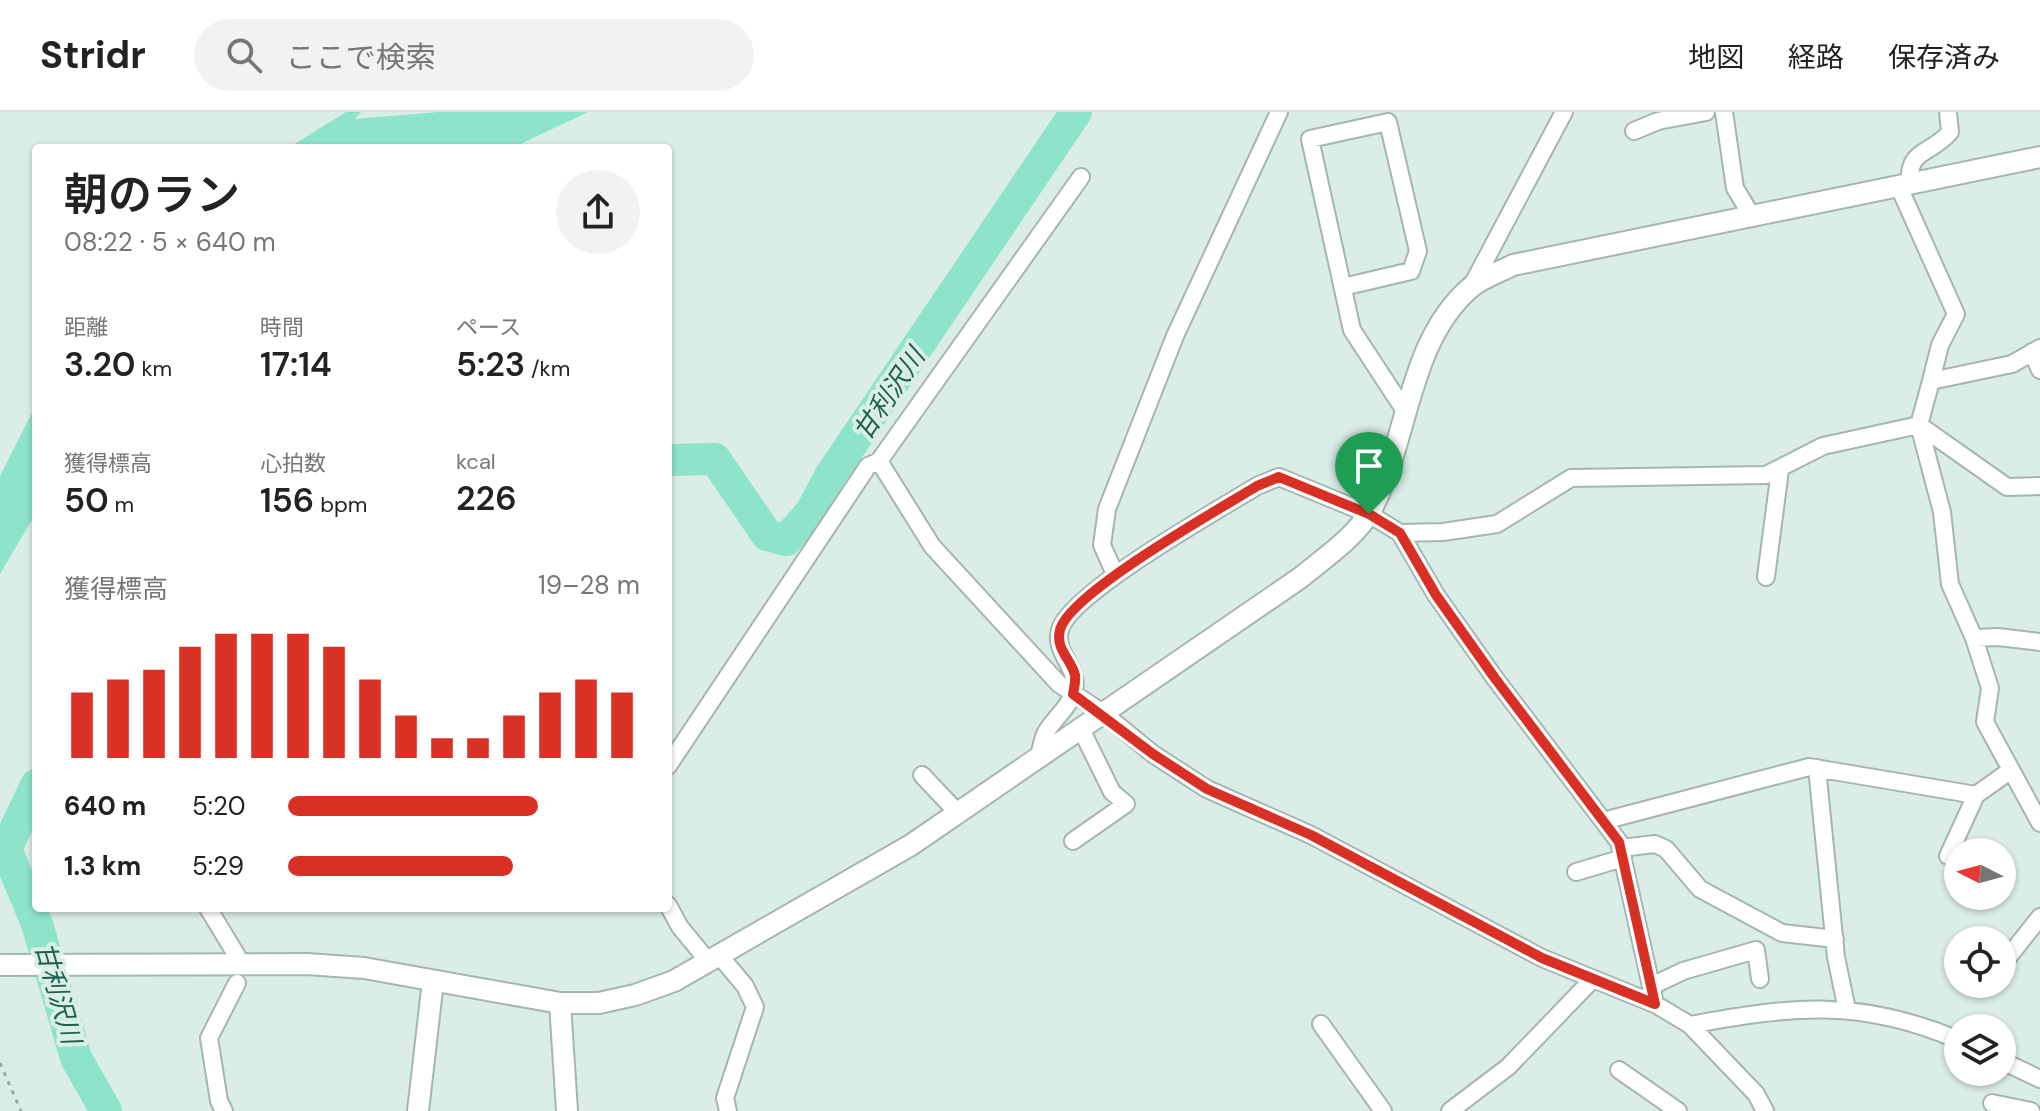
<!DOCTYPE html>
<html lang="ja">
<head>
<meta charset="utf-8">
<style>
	body { margin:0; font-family:"DM Sans","Noto Sans JP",sans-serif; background:#f2f2f2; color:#222; height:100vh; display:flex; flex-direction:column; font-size:30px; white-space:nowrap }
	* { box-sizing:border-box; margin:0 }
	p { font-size:26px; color:#767676 }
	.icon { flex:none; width:44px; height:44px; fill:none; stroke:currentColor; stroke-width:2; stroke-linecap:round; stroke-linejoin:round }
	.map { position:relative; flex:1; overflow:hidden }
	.panel { position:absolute; left:32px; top:32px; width:640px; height:768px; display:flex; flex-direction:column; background:#fff; border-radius:8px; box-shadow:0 2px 6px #0004 }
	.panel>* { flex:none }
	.needle { width:52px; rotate:276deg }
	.tools { position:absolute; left:1944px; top:726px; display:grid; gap:16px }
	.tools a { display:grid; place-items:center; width:72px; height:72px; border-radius:50%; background:#fff; box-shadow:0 2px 6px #0004; font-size:40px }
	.pin { position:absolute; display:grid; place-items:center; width:68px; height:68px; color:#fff; margin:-82px -34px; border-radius:50% 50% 50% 0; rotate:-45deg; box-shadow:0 0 8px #0007 }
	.pin .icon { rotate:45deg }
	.round { display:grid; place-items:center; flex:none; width:84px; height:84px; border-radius:42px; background:#f2f2f2 }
	.head { display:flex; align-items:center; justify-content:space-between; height:136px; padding:0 32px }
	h1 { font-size:44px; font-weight:600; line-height:60px }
	.stats { display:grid; grid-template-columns:repeat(3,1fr); gap:12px; height:136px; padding:8px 32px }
	.stats div { display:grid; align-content:center }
	.stats b { font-size:34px; font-weight:600 }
	.stats small { font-size:22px; font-weight:400 }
	.stats p { font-size:22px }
	.chart { height:224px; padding:16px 32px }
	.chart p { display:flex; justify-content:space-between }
	.chart svg { width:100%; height:144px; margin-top:8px; stroke:#d93025; stroke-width:6 }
	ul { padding:0 32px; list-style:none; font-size:26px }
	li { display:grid; grid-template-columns:128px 96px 1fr; align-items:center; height:60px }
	li i { height:20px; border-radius:10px; background:#d93025 }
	header { display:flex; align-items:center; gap:48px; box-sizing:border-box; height:112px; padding:0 40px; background:#fff; border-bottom:2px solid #e0e0e0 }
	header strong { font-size:38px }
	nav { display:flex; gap:44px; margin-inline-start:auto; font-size:28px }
	.search { width:560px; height:72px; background:#f2f2f2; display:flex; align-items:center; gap:20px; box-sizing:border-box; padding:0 28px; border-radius:44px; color:#767676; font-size:30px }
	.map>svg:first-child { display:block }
	.water { fill:#8ee4ca }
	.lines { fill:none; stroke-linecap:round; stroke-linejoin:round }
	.river { stroke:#8ee4ca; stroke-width:32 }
	.minor-casing { stroke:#a4b6af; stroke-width:20 }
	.tertiary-casing { stroke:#a4b6af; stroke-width:24 }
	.path { stroke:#9aa8a4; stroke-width:3; stroke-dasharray:4 6; stroke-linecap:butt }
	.minor { stroke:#fff; stroke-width:16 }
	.tertiary { stroke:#fff; stroke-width:20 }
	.route-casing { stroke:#fff; stroke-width:16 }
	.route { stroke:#d93025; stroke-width:10 }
	.labels { text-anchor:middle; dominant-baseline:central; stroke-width:8; stroke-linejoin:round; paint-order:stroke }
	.water-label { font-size:26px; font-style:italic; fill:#1d6150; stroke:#dbede7 }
</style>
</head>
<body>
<header>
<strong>Stridr</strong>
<div class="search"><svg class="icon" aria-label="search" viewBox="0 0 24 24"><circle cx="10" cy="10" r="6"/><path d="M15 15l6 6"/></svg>ここで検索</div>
<nav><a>地図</a><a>経路</a><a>保存済み</a></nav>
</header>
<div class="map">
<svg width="2040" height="999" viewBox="0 0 2040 999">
	<rect width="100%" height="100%" fill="#dbede7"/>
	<path class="water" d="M346,0H361L355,7L438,0H588L512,36H288Z
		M36,293V401L0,462V364Z"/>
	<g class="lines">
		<path class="river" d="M668,348L715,347L767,423L786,428L811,400L830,364L1076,0
			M36,673L6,737L37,812L76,946L106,999"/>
		<defs>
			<path id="minor" d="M1724,0L1735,76L1753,106
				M1634,19L1658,9L1706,0
				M1910,72C1907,36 1931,43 1950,20L1948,0
				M1899,75L1956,202L1940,233L1931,269
				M1343,175L1411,159L1418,139L1388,10L1310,27L1352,218L1407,302
				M1471,175L1564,0
				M2040,236L2012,252L1931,269L1919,313L1942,400L1950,472L1974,526L1990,576L1985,610L2040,711
				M2032,240L2040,258
				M879,349L932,434L1059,572L1103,601L1153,642L1207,677L1311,723L1542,846L1655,892L1690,913L1756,982L1765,999
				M1400,421L1443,420L1497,412L1571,366L1766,363L1823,334L1919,313L2007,375L2040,374
				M1115,462L1102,433L1107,397L1175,224L1279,0
				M1766,465L1780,358
				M1974,526L1998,525L2040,530
				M1038,646C1041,638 1042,630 1045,622C1052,608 1068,597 1073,582C1082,557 1053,542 1060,518C1070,481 1220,397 1257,374L1279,365L1369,402L1400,421L1436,483L1494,565L1619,730L1655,892
				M668,654L868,354L879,349L1081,65
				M1817,656L1836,845L1847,898
				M922,663L958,701
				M1603,709L1809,655L1976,683L2011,658
				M1073,729L1126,692L1112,680L1081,617
				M1621,736L1655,732L1666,737L1700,777L1782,821L1835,827
				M1948,744L1976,683
				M1576,760L1623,746
				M668,793L680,815L708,849
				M208,796L237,844
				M719,843L745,874L755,895L725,986L728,999
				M2002,853L2040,805
				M1652,874L1683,859L1756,838L1760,867
				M1321,912L1383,999
				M1690,913C1792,894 1860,886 1958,928
				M2002,949L2040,967
				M1619,958L1678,999
				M1992,991L2031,999
				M224,999L219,989L209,926L237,871
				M1450,999L1508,955L1592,868"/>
			<path id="tertiary" d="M0,853L307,852L364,856L560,891H599L635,883L674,869L911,733L1300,466C1323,447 1356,425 1371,398C1409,328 1407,231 1470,176C1481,166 1500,160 1513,153L2040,45
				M560,891L567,999
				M418,999L433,869"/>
		</defs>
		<use href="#minor" class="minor-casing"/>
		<use href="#tertiary" class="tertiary-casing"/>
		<path class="path" d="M0,951L21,999"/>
		<use href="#minor" class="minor"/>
		<use href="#tertiary" class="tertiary"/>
	</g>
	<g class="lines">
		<defs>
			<path id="route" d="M1279,365L1369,402L1400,421L1436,483L1494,565L1619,730L1655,892L1542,846L1311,723L1207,677L1153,642L1073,582C1074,576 1076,569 1075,563C1071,547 1055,537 1060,518C1069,481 1220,397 1257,374Z"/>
		</defs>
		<use href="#route" class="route-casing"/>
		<use href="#route" class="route"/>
	</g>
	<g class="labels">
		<g class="water-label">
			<text transform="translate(889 282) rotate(-56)">甘利沢川</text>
			<text transform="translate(58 881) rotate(74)">甘利沢川</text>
		</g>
	</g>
</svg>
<div class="tools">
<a><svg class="needle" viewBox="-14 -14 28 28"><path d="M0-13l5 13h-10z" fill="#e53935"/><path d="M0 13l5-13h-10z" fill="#767676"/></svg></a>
<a><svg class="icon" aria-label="locate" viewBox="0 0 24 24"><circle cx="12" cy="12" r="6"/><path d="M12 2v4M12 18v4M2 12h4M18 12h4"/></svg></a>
<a><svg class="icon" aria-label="layers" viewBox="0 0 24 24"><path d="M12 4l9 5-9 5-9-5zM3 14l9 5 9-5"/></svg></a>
</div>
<div class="pin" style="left:1369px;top:402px;background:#1e9e55"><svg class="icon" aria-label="arrive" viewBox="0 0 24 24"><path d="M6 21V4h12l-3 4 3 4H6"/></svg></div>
<section class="panel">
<div class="head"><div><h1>朝のラン</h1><p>08:22 · 5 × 640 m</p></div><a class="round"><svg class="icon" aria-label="share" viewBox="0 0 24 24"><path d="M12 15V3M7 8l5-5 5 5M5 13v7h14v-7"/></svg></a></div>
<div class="stats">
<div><p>距離</p><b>3.20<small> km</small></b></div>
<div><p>時間</p><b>17:14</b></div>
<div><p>ペース</p><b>5:23<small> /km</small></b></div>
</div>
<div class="stats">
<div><p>獲得標高</p><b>50<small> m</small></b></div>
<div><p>心拍数</p><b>156<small> bpm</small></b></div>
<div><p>kcal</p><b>226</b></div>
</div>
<div class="chart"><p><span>獲得標高</span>19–28 m</p>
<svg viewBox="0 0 160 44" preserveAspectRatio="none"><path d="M5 44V24M15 44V20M25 44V17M35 44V10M45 44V6M55 44V6M65 44V6M75 44V10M85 44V20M95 44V31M105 44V38M115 44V38M125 44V31M135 44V24M145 44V20M155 44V24"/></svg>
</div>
<ul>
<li><b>640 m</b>5:20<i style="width:71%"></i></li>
<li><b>1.3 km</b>5:29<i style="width:64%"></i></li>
</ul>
</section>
</div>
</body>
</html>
